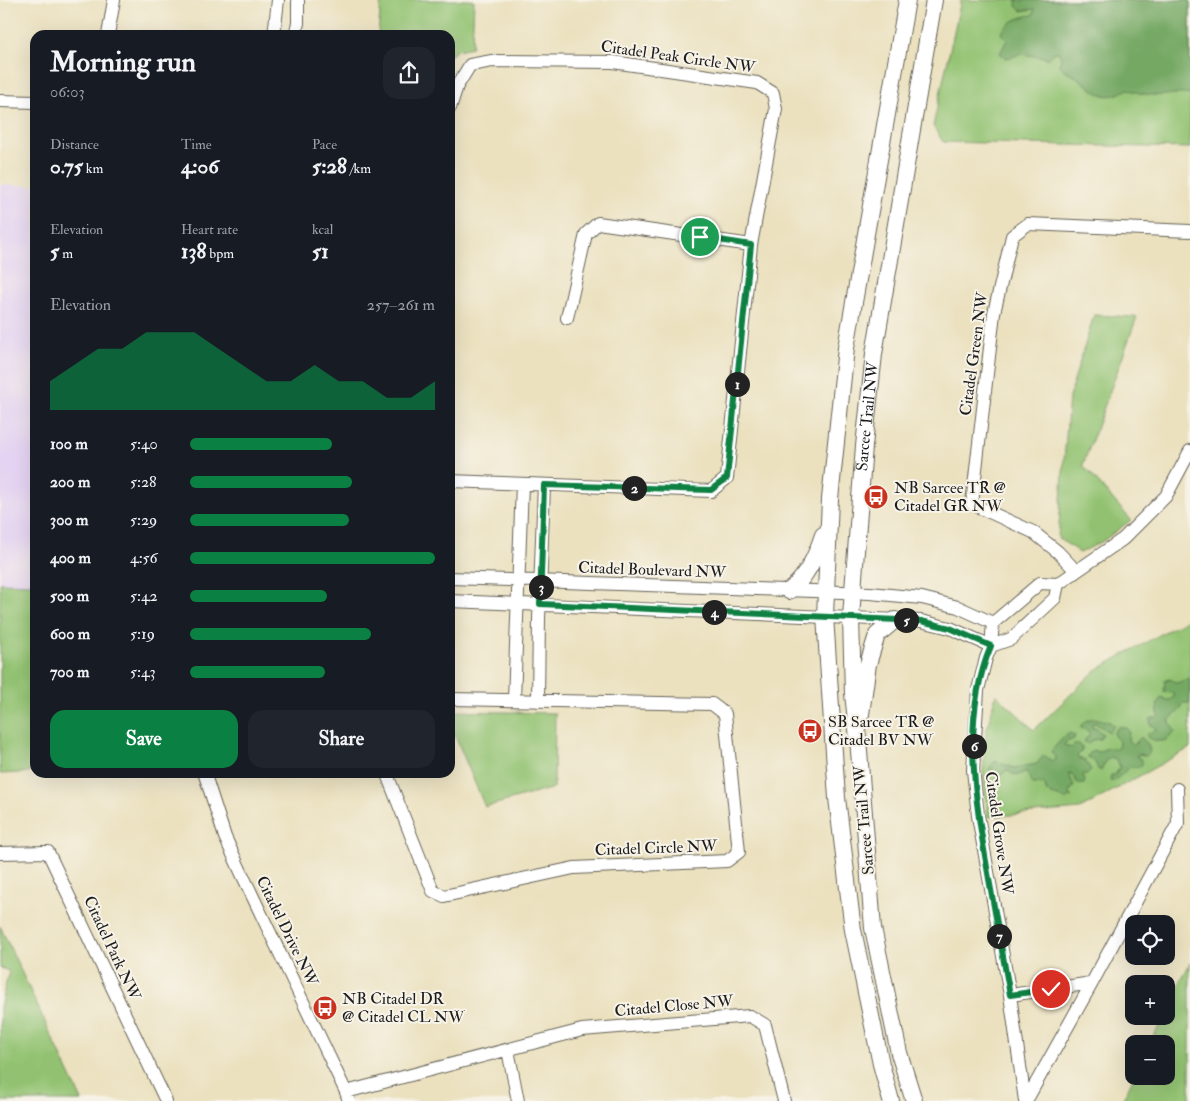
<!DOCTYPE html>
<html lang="en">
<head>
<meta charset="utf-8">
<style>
	body { margin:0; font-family:"IM FELL Double Pica",serif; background:#20242c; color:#f1f3f6; height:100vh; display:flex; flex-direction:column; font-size:19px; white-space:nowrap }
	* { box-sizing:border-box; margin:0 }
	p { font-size:16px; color:#9ea1a6 }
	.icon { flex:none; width:28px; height:28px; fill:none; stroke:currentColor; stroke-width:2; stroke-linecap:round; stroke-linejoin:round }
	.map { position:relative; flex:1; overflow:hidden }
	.panel { position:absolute; left:30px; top:30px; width:425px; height:748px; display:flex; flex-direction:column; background:#171b24; border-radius:15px; box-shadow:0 5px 20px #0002 }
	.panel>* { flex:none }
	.fabs { position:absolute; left:1125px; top:915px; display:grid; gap:10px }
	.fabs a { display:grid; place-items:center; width:50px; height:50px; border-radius:10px; background:#171b24; box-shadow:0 5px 20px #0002; font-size:25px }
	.pin { position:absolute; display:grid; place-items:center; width:42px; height:42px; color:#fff; margin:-21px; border:2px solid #fff; border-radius:50%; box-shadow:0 1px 5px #0007 }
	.km { position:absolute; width:25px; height:25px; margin:-12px; border-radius:50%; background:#222; color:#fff; font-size:14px; line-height:25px; text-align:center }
	.round { display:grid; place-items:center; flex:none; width:52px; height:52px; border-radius:15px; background:#20242c }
	.overview { display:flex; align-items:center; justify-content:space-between; height:85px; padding:0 20px }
	h1 { font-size:28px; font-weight:800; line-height:38px }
	.metrics { display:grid; grid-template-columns:repeat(3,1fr); gap:8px; height:85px; padding:5px 20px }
	.metrics div { display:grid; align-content:center }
	.metrics b { font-size:21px; font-weight:800 }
	.metrics small { font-size:14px; font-weight:400 }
	.metrics p { font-size:14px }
	.chart { height:140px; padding:10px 20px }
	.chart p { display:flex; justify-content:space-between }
	.chart svg { width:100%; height:90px; margin-top:5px; fill:#0b8043; opacity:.7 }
	.action { display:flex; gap:10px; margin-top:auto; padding:10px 20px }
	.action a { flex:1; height:58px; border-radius:15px; background:#0b8043; color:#fff; font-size:20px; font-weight:800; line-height:58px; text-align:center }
	.action a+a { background:#20242c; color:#f1f3f6 }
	ul { padding:0 20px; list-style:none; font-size:16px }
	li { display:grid; grid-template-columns:80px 60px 1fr; align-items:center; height:38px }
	li i { height:12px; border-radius:6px; background:#0b8043 }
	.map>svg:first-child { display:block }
	.built { fill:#e4d3f2 }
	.green { fill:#92c271; stroke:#576f46 }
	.forest { fill:#75a863; stroke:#486240 }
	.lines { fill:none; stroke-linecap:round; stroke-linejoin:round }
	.minor-casing { stroke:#646155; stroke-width:14 }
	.major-casing { stroke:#646155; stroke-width:18 }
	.minor { stroke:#fff; stroke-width:12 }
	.major { stroke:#fff; stroke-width:16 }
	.route-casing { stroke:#fff; stroke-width:10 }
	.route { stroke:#0b8043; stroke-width:6 }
	.labels { text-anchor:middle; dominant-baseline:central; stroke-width:4; stroke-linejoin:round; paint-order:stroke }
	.street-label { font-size:16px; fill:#1c1c1c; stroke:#f7f3e8 }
	.poi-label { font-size:16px; fill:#1c1c1c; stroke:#f7f3e8; text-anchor:start }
</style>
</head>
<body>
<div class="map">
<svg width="1190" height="1101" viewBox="0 0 1190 1101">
	<rect width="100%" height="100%" fill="#f7f3e8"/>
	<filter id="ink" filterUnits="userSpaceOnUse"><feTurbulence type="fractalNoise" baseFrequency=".02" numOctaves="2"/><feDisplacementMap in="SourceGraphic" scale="10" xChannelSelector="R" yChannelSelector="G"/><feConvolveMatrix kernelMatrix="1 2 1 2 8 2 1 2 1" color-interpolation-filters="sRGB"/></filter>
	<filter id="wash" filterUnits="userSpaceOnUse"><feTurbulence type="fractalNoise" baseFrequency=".0096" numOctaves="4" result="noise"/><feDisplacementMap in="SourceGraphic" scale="20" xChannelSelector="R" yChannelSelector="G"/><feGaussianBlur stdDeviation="1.12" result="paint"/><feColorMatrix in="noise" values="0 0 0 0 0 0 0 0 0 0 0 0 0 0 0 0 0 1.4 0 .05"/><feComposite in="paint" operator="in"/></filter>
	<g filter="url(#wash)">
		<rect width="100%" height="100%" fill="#ebe1bf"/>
		<path class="built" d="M0,185L35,186V584L0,583Z"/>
		<path class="green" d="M381,0H474L472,47L457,50L450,56V35H378Z
			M961,0H1190V148L943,142L933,126Z
			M1094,315L1137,317L1083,465L1131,520L1103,541L1080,553L1058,538L1069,397Z
			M0,583L35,584V772L0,774Z
			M1190,618V748L1080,809L988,817L983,772L986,732L996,694L1034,730L1096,670Z
			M450,711L555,713L554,788L485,807L450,724Z
			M0,926L82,1101H0V1007L9,971L0,968Z
			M1190,963V1101H1122L1134,1076H1166V1044H1150L1164,1016H1166V1011Z"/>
		<path class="forest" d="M1017,0H1190V95C1181,93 1174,94 1165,95C1154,96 1138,94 1128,89C1104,103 1098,93 1079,79C1072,73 1065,72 1059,65L1061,59L1059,52L1053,53L1048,58L1021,54L1012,57L1005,58L1000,53L1007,40L1001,34C1008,21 1019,17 1033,15L1035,9L1021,11L1016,6Z
			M1190,678V703H1184L1182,705L1181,709L1169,720L1175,732C1166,742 1160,744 1147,737V734L1155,730L1156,728L1150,724L1151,718H1156L1159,716C1157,709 1156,702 1162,697L1166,700H1171L1174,696L1173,693L1164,692L1165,680L1170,679L1177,683Z
			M1094,718L1110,722L1114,726L1109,732L1095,723H1092V728H1095L1103,734L1100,739L1092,740L1088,744L1084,741L1090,734L1088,731L1081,728V725L1085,721Z
			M1119,726L1126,728L1129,731L1128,741L1134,745L1141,737L1148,744L1150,752L1146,756L1140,754L1136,756L1142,760V764L1140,767H1130L1114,781H1110L1111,775H1115L1120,767L1117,760L1111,757L1106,760L1101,771L1098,769L1095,762L1087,756L1093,750L1097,752L1108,748L1115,749L1118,748L1119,741L1114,736V732Z
			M1070,733L1075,736L1074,739L1066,742L1064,745L1071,748L1075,744H1079L1082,747V751L1077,756L1078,758L1085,760L1091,770L1088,774H1083L1085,781L1084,784H1078L1071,773H1069L1074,787L1070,790L1071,798L1069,797L1065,800L1047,792L1044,784H1032L1026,771L1019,775L1012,774L1007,770L1001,775H997L989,769L995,761L1014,768L1037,764L1042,757L1045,756L1052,761H1055L1056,757L1051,752L1052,750L1063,738Z"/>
	</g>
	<g filter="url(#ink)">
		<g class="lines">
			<defs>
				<path id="minor" d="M108,35L114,0
					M274,35L278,0
					M295,35L298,23V0
					M0,101L35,102
					M450,108L457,86L470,65L492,61L613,62L757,83L773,93L776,109L751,245L727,478L711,491L450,481
					M567,318L586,234L598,223L751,245
					M1076,571L1058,552L1033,532L972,504L994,313L1012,236L1028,224L1190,231
					M450,578L870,593L922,598L958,607L993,623
					M450,601L921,621L950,628L991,646L1011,639L1055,598L1058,584
					M514,700L522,484
					M538,701L539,619L544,485
					M204,772L225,837L242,874L346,1092L349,1101
					M386,772L433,891L444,896L574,868L727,861L739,852L725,714L712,704L450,699
					M0,853L48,852L166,1101
					M1010,995L1092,983
					M508,1050L518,1101
					M346,1092L582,1030L750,1016L765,1025L784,1101
					M1025,1101L1010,995L978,816L973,770L978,690L986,658L991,646L993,623L1040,583L1058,584L1123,539L1166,496L1190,451
					M1026,1101L1092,983L1178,823L1177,789"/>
				<g id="major">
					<path d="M789,591C807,577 816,556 823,535"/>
					<path d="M861,714L868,664L877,635L895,620"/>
					<path d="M891,1101L881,1064L853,930L837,798L825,616L830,499L846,348L907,0"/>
					<path id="s1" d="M914,1101L899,1053L873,928L858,738L853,694L851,617L864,446L874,354L934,0"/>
				</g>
			</defs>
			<use href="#minor" class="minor-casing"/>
			<use href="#major" class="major-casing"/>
			<use href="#minor" class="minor"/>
			<use href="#major" class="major"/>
		</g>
	</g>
	<g class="lines" filter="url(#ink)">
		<defs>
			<path id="route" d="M700,237L751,245L727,478L711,490L544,485L540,604L921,621L950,628L991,646C960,719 976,804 989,879C996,917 1003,956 1010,995L1051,989"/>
		</defs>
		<use href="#route" class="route-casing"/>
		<use href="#route" class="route"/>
	</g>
	<defs>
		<symbol id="bus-disc" viewBox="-11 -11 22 22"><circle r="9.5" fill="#c8321e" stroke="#f7f3e8"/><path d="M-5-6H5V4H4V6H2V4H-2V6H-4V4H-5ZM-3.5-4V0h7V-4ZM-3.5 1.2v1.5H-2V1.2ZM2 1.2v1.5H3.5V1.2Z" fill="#fff"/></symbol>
	</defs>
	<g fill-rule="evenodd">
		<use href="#bus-disc" x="862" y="483" width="28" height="28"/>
		<use href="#bus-disc" x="796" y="717" width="28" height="28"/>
		<use href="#bus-disc" x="311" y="994" width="28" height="28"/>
	</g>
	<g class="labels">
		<g class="street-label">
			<text transform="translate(678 57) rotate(8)">Citadel Peak Circle NW</text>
			<text transform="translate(974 354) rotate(-82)">Citadel Green NW</text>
			<text stroke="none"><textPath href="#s1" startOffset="691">Sarcee Trail NW</textPath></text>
			<text transform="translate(652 570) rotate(2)">Citadel Boulevard NW</text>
			<text transform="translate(864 820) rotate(-95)">Sarcee Trail NW</text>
			<text transform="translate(999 833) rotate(82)">Citadel Grove NW</text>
			<text transform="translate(656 848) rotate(-2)">Citadel Circle NW</text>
			<text transform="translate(287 931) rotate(64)">Citadel Drive NW</text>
			<text transform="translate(112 948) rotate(65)">Citadel Park NW</text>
			<text transform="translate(674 1006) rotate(-5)">Citadel Close NW</text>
		</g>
		<g class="poi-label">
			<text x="894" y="488">NB Sarcee TR @<tspan x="894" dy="18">Citadel GR NW</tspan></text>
			<text x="828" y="722">SB Sarcee TR @<tspan x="828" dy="18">Citadel BV NW</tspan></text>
			<text x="342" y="999">NB Citadel DR<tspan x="342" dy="18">@ Citadel CL NW</tspan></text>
		</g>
	</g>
</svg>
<div class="fabs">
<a><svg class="icon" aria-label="locate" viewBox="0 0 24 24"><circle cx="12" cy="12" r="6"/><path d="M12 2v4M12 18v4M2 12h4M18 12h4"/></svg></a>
<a>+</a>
<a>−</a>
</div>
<div class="pin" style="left:700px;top:237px;background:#1e9e55"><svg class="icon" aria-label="arrive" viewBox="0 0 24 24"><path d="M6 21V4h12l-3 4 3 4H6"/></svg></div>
<div class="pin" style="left:1051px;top:989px;background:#d93025"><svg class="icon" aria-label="check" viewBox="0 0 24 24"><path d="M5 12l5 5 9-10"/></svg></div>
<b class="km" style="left:737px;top:384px">1</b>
<b class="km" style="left:634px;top:488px">2</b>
<b class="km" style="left:541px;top:587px">3</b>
<b class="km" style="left:714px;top:612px">4</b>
<b class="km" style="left:906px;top:620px">5</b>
<b class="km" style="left:974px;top:746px">6</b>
<b class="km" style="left:999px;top:936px">7</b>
<section class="panel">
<div class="overview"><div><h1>Morning run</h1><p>06:03</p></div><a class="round"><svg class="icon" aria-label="share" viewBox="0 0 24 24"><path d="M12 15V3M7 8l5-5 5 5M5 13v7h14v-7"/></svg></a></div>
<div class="metrics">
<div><p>Distance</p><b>0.75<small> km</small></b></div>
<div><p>Time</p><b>4:06</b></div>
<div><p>Pace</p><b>5:28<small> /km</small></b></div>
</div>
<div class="metrics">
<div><p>Elevation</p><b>5<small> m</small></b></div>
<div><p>Heart rate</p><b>138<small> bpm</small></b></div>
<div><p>kcal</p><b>51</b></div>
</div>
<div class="chart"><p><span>Elevation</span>257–261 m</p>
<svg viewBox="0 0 160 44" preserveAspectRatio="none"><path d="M0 44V30L10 22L20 14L30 14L40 6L50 6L60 6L70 14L80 22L90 30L100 30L110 22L120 30L130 30L140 38L150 38L160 30V44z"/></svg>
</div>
<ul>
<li><b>100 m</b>5:40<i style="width:58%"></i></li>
<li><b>200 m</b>5:28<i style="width:66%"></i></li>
<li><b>300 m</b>5:29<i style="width:65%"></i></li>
<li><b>400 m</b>4:56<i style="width:100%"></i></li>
<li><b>500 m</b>5:42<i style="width:56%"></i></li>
<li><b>600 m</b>5:19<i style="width:74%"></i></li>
<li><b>700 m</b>5:43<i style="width:55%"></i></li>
</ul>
<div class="action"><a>Save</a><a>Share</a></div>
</section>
</div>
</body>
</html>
